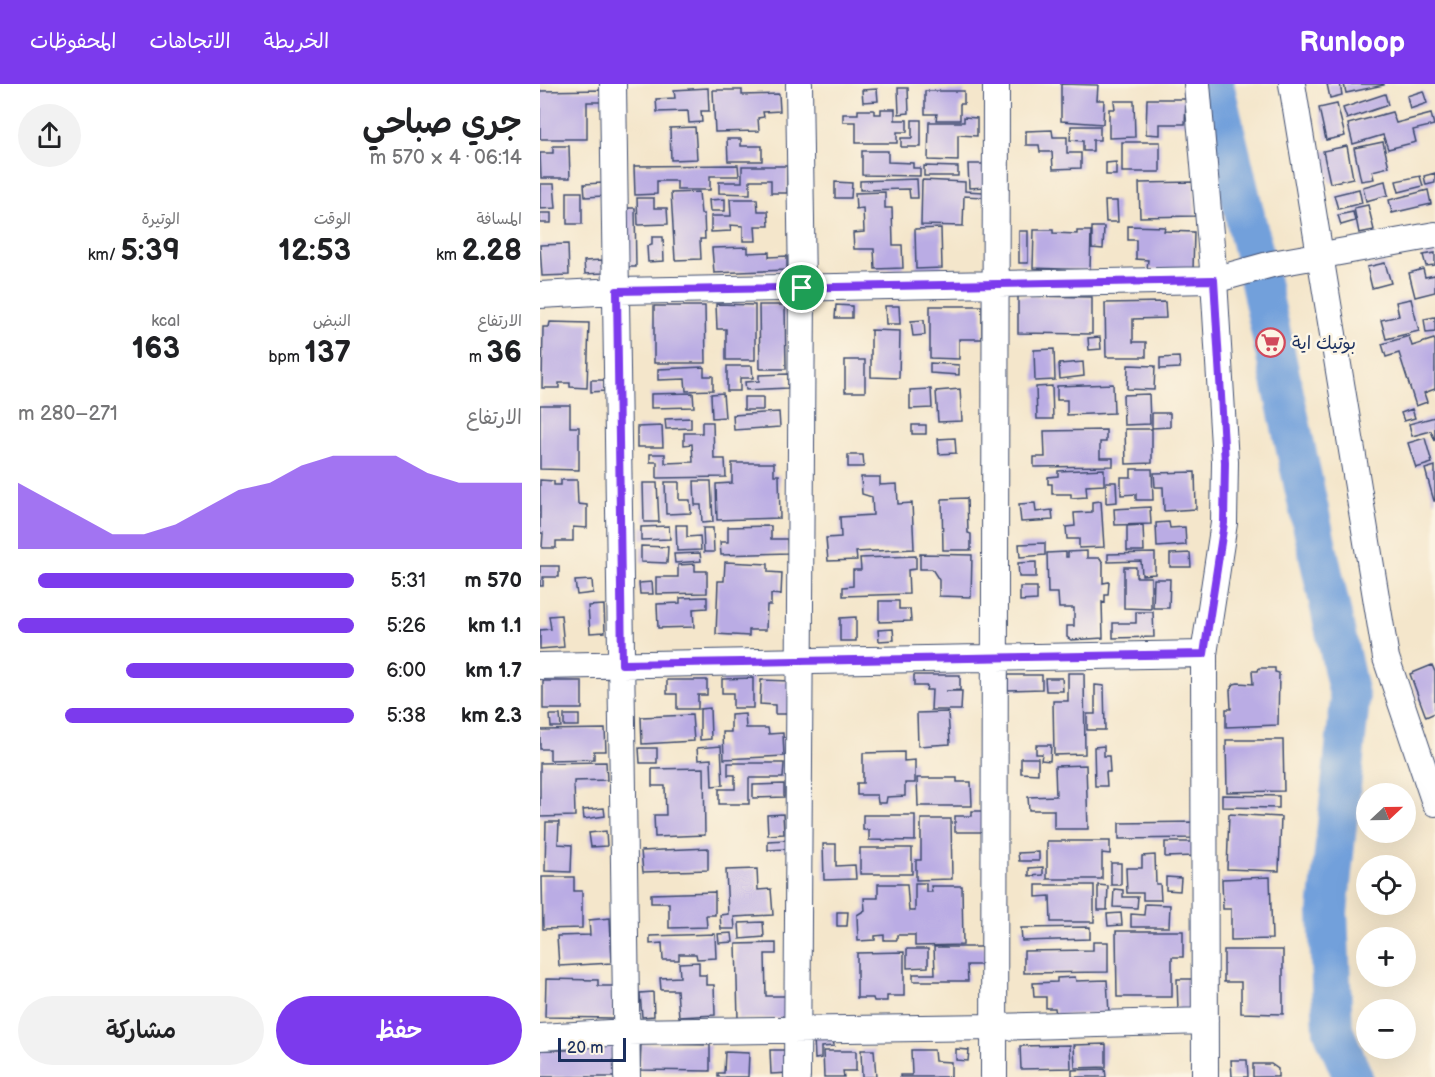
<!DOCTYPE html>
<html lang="ar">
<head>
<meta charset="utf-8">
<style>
	body { margin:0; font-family:"Balsamiq Sans","Playpen Sans Arabic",sans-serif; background:#f2f2f2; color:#202124; direction:rtl; height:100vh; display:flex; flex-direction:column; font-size:22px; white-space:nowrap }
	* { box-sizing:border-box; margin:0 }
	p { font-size:20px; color:#757577 }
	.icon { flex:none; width:33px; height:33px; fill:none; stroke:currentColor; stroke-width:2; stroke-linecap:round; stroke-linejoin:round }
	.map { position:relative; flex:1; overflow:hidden; direction:ltr }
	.details { display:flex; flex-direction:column; background:#fff; width:540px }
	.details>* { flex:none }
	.needle { width:39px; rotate:68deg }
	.controls { position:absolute; left:816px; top:699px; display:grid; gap:12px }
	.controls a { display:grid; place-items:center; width:60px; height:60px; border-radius:50%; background:#fff; box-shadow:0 6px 24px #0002; font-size:30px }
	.scale { position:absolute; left:18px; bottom:15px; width:68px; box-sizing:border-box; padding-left:6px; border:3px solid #1b2f5e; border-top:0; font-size:16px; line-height:21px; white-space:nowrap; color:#1b2f5e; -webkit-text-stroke:4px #fcf5e5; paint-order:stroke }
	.pin { position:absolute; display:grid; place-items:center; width:51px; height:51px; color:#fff; margin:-26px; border:3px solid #fff; border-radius:50%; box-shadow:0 2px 6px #0007 }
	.round { display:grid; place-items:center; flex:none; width:63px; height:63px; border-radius:32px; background:#f2f2f2 }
	.headline { display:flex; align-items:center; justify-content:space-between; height:102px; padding:0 18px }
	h1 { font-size:33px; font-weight:600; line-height:45px }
	.metrics { display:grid; grid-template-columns:repeat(3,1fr); gap:9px; height:102px; padding:6px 18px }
	.metrics div { display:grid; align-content:center }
	.metrics b { font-size:30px; font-weight:600 }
	.metrics small { font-size:16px; font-weight:400 }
	.metrics p { font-size:16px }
	.chart { height:168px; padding:12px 18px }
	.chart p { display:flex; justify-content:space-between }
	.chart svg { width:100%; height:108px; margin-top:6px; fill:#7c3aed; opacity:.7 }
	.primary-button { display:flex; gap:12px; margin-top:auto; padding:12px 18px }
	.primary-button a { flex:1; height:69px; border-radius:36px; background:#7c3aed; color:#fff; font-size:24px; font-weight:600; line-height:69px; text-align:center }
	.primary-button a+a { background:#f2f2f2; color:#202124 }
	ul { padding:0 18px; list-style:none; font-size:20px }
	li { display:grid; grid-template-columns:96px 72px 1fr; align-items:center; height:45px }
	li i { height:15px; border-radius:8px; background:#7c3aed }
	header { display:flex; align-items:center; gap:36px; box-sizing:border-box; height:84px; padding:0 30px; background:#7c3aed; color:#fff }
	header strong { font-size:28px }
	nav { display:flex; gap:33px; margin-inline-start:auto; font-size:21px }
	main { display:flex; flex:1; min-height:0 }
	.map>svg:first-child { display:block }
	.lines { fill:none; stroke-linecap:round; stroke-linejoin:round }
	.river { stroke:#72a0db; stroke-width:40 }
	.building { fill:#baace4 }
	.minor-casing { stroke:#3c4a6e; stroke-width:28 }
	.minor { stroke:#fff; stroke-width:26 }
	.route-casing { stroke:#fff; stroke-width:12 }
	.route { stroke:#7c3aed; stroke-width:8 }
	.labels { text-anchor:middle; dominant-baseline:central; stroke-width:5; stroke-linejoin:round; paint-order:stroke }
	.poi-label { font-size:18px; fill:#1b2f5e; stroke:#fcf5e5; text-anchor:start }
</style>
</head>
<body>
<header>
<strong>Runloop</strong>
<nav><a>الخريطة</a><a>الاتجاهات</a><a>المحفوظات</a></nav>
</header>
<main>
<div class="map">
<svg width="895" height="993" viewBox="0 0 895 993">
	<rect width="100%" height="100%" fill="#fcf5e5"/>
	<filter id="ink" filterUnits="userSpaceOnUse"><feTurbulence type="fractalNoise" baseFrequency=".0167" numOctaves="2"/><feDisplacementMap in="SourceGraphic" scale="12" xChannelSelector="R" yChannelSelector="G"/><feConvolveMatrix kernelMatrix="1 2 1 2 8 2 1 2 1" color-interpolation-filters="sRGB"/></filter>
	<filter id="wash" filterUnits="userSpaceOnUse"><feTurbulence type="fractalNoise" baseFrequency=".008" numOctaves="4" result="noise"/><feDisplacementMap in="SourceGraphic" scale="24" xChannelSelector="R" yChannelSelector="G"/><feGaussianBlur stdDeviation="1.35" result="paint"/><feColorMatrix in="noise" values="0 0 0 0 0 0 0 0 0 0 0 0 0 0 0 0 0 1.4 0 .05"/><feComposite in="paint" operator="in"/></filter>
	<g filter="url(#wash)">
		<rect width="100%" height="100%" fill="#f4e6cb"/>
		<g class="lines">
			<path class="river" d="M674,0L713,166L810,616L788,828L793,946L813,993"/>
		</g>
		<g id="blocks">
			<path class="building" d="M521,0L558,1L557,16H564L563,40L521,37Z
				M787,0H800L802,11L790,14Z
				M804,0H844V1L806,9Z
				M168,4L169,27H161L162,38L149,39L148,27L117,28L116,15L135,14L134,6Z
				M358,4H368L369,29L359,30Z
				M337,5L338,17L323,18L322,6Z
				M63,6L64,18H47V55H0V7Z
				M173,6H202V11L239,10L240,27L223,28L224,33L218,34L219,47L175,48Z
				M385,7H424V20H420V36H396L397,30H385Z
				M883,7L887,19L870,25L867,12Z
				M845,10L848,21L807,35L803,24Z
				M607,15H646L645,40H620V51L606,50Z
				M574,17H594L595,53L569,54V25H575Z
				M797,20L805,52L786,56L779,24Z
				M341,25H355V36H367V48H357V59H316V38H303V30H318V26H334V30H341Z
				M852,28L856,39L891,30L894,41L873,46L876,58L848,65L843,51L813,60L808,40Z
				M424,33L437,34V52L418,51V77L388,76L389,38H424Z
				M372,36H381V63H361V54H372Z
				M531,42H560V56H553V67H543V57L530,56Z
				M155,43L157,75L131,76L130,44Z
				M512,46L513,53H527V69H541V84L513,85L512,68H500L499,61H486V47Z
				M187,55H201V62H222V77H188Z
				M582,58H620V88H582Z
				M843,58L849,83L832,87L834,95L821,97L814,64Z
				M13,62H29L30,94H1L0,69H13Z
				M807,62L813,94L790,99L783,67Z
				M322,67H348V78L373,79V84H380V92L322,91Z
				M576,78V91H566V79Z
				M428,80H445L446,103L429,104Z
				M198,81L199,92H170V106H137V97H117V110L95,111L94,82Z
				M202,82H247V109H231V96H210V110L179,109V98H202Z
				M384,82L418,83V92H384Z
				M895,89V99L886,101L884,92Z
				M880,92L883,102L859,108L856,97Z
				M377,95L378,114H370L369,105L320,106V97Z
				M382,96L425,98V107L443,108V113L424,112L423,142L381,141Z
				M845,97L848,111L826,117L823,103Z
				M295,98L312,99L311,114H295Z
				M654,98L655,132L600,133L599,99Z
				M62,99L63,112L45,113L44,100Z
				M0,100H14L16,124L0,125Z
				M819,105L822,119L798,125L794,111Z
				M888,106L891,120L852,129L849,116Z
				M27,108H42V140H27Z
				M159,108L161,130H164L165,155H160L161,175L135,176L131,109Z
				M345,108V124H352L353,161H362L363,184L335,185L334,165H314L313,149L324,148L323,124L316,125L315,109Z
				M97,114H114V124H127L128,140L98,141Z
				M185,115V127H170L169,116Z
				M190,115H217L218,127H228L229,142H215L216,157H203V142L190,141L191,147L171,148V132H191Z
				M565,117H577L578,138H566Z
				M828,121L834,146L819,149L814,124Z
				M84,124H95L96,183H85Z
				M813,128L815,137L801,141L798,131Z
				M0,129H11V139H0Z
				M588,142L625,143L624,147L654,148L653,186L607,185L608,176L596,175V156H588Z
				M552,143H564L563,165L552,164Z
				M401,144L402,184L376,185L375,145Z
				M494,146H513V149L537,150V147H551L550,186L493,184Z
				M479,147H488V179H479Z
				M112,153H123L124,177L108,178L107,162L112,161Z
				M28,160L29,191L2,192L0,161Z
				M208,163V169L229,168V173L247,172V186L174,189L172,164Z
				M895,169V181L886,182L883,171Z
				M62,176L63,189L45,190L44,177Z
				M845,179L851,199L832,204L827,183Z
				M883,185L885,193L895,191V208L875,213L869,189Z
				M478,212L552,213V250L478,249Z
				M871,215L879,247L846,255L841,236L859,232L856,218Z
				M625,218L626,234L593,235V258H606V273H566L565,219Z
				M176,220L215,221V276H186V245H177Z
				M219,221H245L246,285H220Z
				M296,221L312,222V234H295Z
				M114,222H165L166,279H114Z
				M345,222H359L360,240H346Z
				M390,222H442V255H419V275L390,274Z
				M895,233V248L886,249L884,235Z
				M384,236L385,251L373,252L371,237Z
				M10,238L49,239L47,304L30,303V299H19V304H2L3,243H9Z
				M331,246L360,247L359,294L331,293Z
				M869,252L872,262L894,255L895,257V305L884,309L887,318L876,322L859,269L846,273L842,260Z
				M560,253L561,265L549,266L548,254Z
				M514,265L515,296L495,297L494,266Z
				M639,273L640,284L620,285V274Z
				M305,276H325V308H305Z
				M543,278L544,292L520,295L519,280Z
				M390,279L419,281V291L390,289Z
				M588,281L615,282L614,306L587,305Z
				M187,282H212L213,294H200V307H187Z
				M164,283V292H173V306L146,307L145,295L118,296V285Z
				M248,290V304L206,306L205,298L219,297V291Z
				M51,296H64V307L51,308Z
				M573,300L574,329L527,331V316H517V302Z
				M512,302L513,335H497L496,303Z
				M391,305L392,324L370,325V306Z
				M420,305L422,337L398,338L396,307Z
				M153,309L154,323L111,324V310Z
				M183,309L185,333L172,334L171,310Z
				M609,310L610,340L584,341L583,311Z
				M204,313H223V326H204Z
				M0,321H30V343H39V386L0,385Z
				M872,325L875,334L864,337L861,329Z
				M239,328L240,343L194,346L193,331Z
				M612,329H630V343L612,344Z
				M895,333V357L891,347L872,352L869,340Z
				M151,334V344L126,345L125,335Z
				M162,338H173L174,375H185L186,393L117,394V378H110V370H125V379L153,378L152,360L144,361V349H162Z
				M372,341H386V350H372Z
				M122,342L123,363H97V343Z
				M585,345H612V379L586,380Z
				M566,346V358H560V374H573V382L494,383V373H505L504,347Z
				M415,354L416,369L399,370L398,355Z
				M885,354L892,379L876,384L868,359Z
				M308,371H323L324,383H308Z
				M192,379H234V391H239L240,434L177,436L176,400L192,399Z
				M895,382V417H894L885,385Z
				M564,385V401L546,402L547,413L531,414V410H512V400H508V393L518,392V387Z
				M591,385H612L613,416H596V410L581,411V393H591Z
				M655,388L656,425L624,427L623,403H615L614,389Z
				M321,393H340V401L357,400L358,420L372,419L374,465L316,468L317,476L288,477L286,454L301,453L300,433L333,431L332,413L322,410Z
				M0,396L14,397V401H21V396H37L38,420L47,421V444L33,443V457H16V464H2L3,449H0Z
				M154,397H171L173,438L162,439L161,421H155Z
				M125,398H139V416H150L151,429L126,430Z
				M566,398H576L577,418L566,419Z
				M103,399H117L119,438H104Z
				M427,414L428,449L431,450V466H403L402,415Z
				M561,417L564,463L539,464V455H527L526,443L535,442L534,429L552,428V418Z
				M495,419L496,428L512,426L513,436L481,438L479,420Z
				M610,423L611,440L575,441L574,425Z
				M629,438L630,444L645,443L646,461L617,463L616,439Z
				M136,441H147V453L160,452L161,466L137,467Z
				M603,441L604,467H587V442Z
				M129,442L130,455L101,456V443Z
				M231,442V455H247L248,469L181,471L180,458H188V443Z
				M163,444H173L174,468H164Z
				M505,459V471L480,473L479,460Z
				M101,462L128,463L127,479L101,478Z
				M547,467V474H560L563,479V499L569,498L568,511H565V519L562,518L563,554L531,556L527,553V542H534V524H519L518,509H508L507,469L526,468V473H528V468Z
				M160,469L161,477L135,479L134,470Z
				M615,469V490L602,491L601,477L568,478V470Z
				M650,469L651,483H630V470Z
				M380,470L432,471L431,513L399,512V496L392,485H380Z
				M376,472V485L368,486L369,510L303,512V503L313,502V486H321L320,474Z
				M185,478L228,480V488L242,489L241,511L231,510V521H227L226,546H209V552L176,550L178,497H184Z
				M496,478V493H479L478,479Z
				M155,480V487H167V509L116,510V493H138V481Z
				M0,482H19V493H3V502H0Z
				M584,483H596V493H611V525L584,524Z
				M614,495H630L629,524H613Z
				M52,496L53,509L37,511L35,497Z
				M112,498L113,510H100L99,499Z
				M480,503H497V516L480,517Z
				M167,513V524L153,525L154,543L118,544L117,520L140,519V514Z
				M339,517H359V525H370L371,537L339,538Z
				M64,521L65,548L50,549L48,522Z
				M596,528H613L614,553L573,554V539H596Z
				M21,531L24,563L0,565V546L11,545L9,532Z
				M316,533V557H300V534Z
				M353,545L354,556L339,557L338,546Z
				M892,581L895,588V629L886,633L870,590Z
				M719,584H735V588L739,589L738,641L686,643V625H691L690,606L694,600L698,599L713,600L712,587H718Z
				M528,589H544L545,670L514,671L513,617H528Z
				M374,591H420V606L406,607H422L421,626H391L392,606H386L387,602H374Z
				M468,591H502V605L468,606Z
				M213,594V624H193V609H182V595Z
				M505,594H522L523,607H506Z
				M127,596H167V611H158V625H137V610H127Z
				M221,596L250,597L249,630H235V621L220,620Z
				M3,597H42V625H3Z
				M555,601L564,602L565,646H547V630H555Z
				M170,624L171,655L160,656V625Z
				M408,628L410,660L378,662L377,629Z
				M205,630L206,644H228L229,650L243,649L244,672L184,675L183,648H191V631Z
				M10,631H20L21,643H11Z
				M24,631H39V642H24Z
				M152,631L154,657L102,660L101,633Z
				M65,645L66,667H54V675L10,676V665H0V646Z
				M686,656H743L744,707L687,708Z
				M496,661H511L510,677L501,676L502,670H496Z
				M181,662L183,701L172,702L171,675L158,676L157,664Z
				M564,662V672H569L570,688H566L567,702H555L554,663Z
				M99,664H117V679H100Z
				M364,668V677L375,676V699H365V712L347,713L346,719H338L337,711H317V699H323V669Z
				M481,674H498V690L481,689Z
				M66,678L67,696L34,697L35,732L0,733V679Z
				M188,679H244L243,694H209V720H179V705H195V691H188Z
				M546,681L548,745H514V726H489L488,713L516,712L515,682Z
				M164,684L165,751L115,753L114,731H126L125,702H112V685Z
				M377,694H417V698H431L432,722H378Z
				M244,700V713L213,714V701Z
				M682,711L739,712V724L682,723Z
				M64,724L65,732L44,735L43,726Z
				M432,727H446L447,748H415V732H432Z
				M243,730L244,750L228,751L227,731Z
				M689,730L741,733L739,787L687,785Z
				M323,731H375V757L329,756V746H323Z
				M381,735H411L412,795L376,796V776H381Z
				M6,738H19L18,760L32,761L31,788L5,787Z
				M657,738V754L579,755V739Z
				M66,747L67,762L51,763L49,749Z
				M246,756L247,765L228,766V757Z
				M507,757H570V770L562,769V795H507Z
				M625,758H652L653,772L625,773Z
				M283,760H296V782L315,781L316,795L284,796Z
				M168,764V786L103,788L101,767Z
				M320,764H372V790H320Z
				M499,768V777H479L478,769Z
				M615,771L616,800H620L621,816H603V809H587L586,784H602V772Z
				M571,779H581V801H571Z
				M503,783V791L489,792V784Z
				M217,785L218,806L231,805L233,831L194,833L195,845H181L180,831L188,830L186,786Z
				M2,793H34V807H42V844L3,845Z
				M626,793L641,794L640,807L626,806Z
				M730,793L732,855L691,856V825H683L682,795Z
				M375,799H386V808H392L391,802H422L423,861L375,862V851H357V856H344V851L335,852V856L318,857L317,831L325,826L324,814H338V800H367L369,827H375Z
				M496,801H554V838H511L510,812L496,813Z
				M558,801L568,802L567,826H558Z
				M574,805L583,806V813H598L597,824L573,823Z
				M175,808V831H166L167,843L129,844V819H111V810Z
				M605,820L630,821L629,843H591V830L604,831Z
				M297,828H308L307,842H297Z
				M581,829L582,841L568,842L567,830Z
				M70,834L72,879L19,882L17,852L50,851L49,836Z
				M223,838L224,853L200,855L199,839Z
				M550,843V855L482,857L481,844Z
				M576,847H643V873H632V913H577Z
				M192,849L193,858L179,859L178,850Z
				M175,850L176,874L157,875L156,870H139V876H123L122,859L110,860V852Z
				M553,858H568V888L484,889V867L553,866Z
				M236,859V870H225L226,912H254L255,934L198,935L196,860Z
				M394,863H445V881H427L428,897H373V890H395Z
				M367,865H388V883L367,884Z
				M684,866H743V930L701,929V898H684Z
				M364,868V912H347V917H334L333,914H317V869Z
				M159,878V891H166V901H174L175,931L139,933L137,906H121L120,894L140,893L139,879Z
				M535,893L536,897L567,896L569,929L516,931L515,924H506V913H494L493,899L517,898V894Z
				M6,895L58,896V902H73V934L5,933Z
				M637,895H655L656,926L638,927Z
				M113,908L114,932L102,933L100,909Z
				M274,953H293L294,962L281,963V974L275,975Z
				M101,960L170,961V987L100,986Z
				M566,960V983L535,984L534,961Z
				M530,961L531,984L481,985L480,962Z
				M30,962H74V993H0V966H30Z
				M416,965L429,966L428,977L416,976Z
				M230,966H247L249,989L231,990Z
				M321,966H334L336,993H322Z
				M371,966H394L395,977L411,978V993H360V991H372Z
				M283,967H316V987H303L304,993H284Z
				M185,968L209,969L208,993H178V989H184Z
				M691,976H707L708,993H692Z
				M713,980H731L738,985V993H713Z
				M565,985L566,993H532V986Z"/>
		</g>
	</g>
	<g filter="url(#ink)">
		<use href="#blocks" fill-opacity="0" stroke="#3c4a6e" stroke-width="1.5"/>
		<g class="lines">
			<defs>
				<path id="minor" d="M73,0L87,993
					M657,0L674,196L685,378L684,439L664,570L665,993
					M752,0L846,574L895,719
					M0,211L77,207L674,196L732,180L895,151
					M0,582L664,570
					M0,953L87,948L455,943L665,937
					M257,993L262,204L259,0
					M454,993L456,0"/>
			</defs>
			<use href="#minor" class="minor-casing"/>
			<use href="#minor" class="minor"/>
		</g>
	</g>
	<g class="lines" filter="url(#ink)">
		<defs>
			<path id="route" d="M674,196L685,378L684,439L664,570L82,580L77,207Z"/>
		</defs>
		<use href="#route" class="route-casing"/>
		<use href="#route" class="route"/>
	</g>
	<defs>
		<symbol id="supermarket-ring" viewBox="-11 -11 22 22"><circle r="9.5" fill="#fcf5e5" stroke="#d1495b" stroke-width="1.5"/><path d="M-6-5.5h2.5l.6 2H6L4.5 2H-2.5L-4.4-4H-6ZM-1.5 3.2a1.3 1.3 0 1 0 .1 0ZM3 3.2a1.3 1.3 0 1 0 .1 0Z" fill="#d1495b"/></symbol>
	</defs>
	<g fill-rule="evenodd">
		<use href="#supermarket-ring" x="714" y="242" width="33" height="33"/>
	</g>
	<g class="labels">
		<g class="poi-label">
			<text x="752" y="259">بوتيك اية</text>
		</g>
	</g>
</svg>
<div class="controls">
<a><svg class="needle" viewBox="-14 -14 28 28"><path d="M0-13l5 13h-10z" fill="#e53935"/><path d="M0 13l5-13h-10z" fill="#757577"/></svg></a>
<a><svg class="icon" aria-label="locate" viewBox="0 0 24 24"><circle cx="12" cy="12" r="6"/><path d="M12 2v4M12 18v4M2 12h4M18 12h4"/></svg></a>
<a>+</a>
<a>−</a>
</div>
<div class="scale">20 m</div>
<div class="pin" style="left:262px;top:204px;background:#1e9e55"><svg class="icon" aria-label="arrive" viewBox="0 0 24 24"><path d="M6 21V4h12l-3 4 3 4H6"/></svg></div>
</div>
<section class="details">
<div class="headline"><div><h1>جري صباحي</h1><p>06:14 · 4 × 570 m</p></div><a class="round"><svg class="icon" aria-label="share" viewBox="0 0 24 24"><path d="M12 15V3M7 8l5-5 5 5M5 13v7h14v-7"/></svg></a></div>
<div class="metrics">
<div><p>المسافة</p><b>2.28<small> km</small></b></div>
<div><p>الوقت</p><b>12:53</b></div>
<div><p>الوتيرة</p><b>5:39<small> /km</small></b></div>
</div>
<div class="metrics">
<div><p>الارتفاع</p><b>36<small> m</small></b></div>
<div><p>النبض</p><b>137<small> bpm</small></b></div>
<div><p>kcal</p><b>163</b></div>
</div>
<div class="chart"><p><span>الارتفاع</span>271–280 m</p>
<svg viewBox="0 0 160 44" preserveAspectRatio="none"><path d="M0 44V17L10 24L20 31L30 38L40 38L50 34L60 27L70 20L80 17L90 10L100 6L110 6L120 6L130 13L140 17L150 17L160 17V44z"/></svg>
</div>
<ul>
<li><b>570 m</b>5:31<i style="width:94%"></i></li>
<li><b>1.1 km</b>5:26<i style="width:100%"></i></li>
<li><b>1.7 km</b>6:00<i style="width:68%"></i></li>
<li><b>2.3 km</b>5:38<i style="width:86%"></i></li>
</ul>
<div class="primary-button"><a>حفظ</a><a>مشاركة</a></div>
</section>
</main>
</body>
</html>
